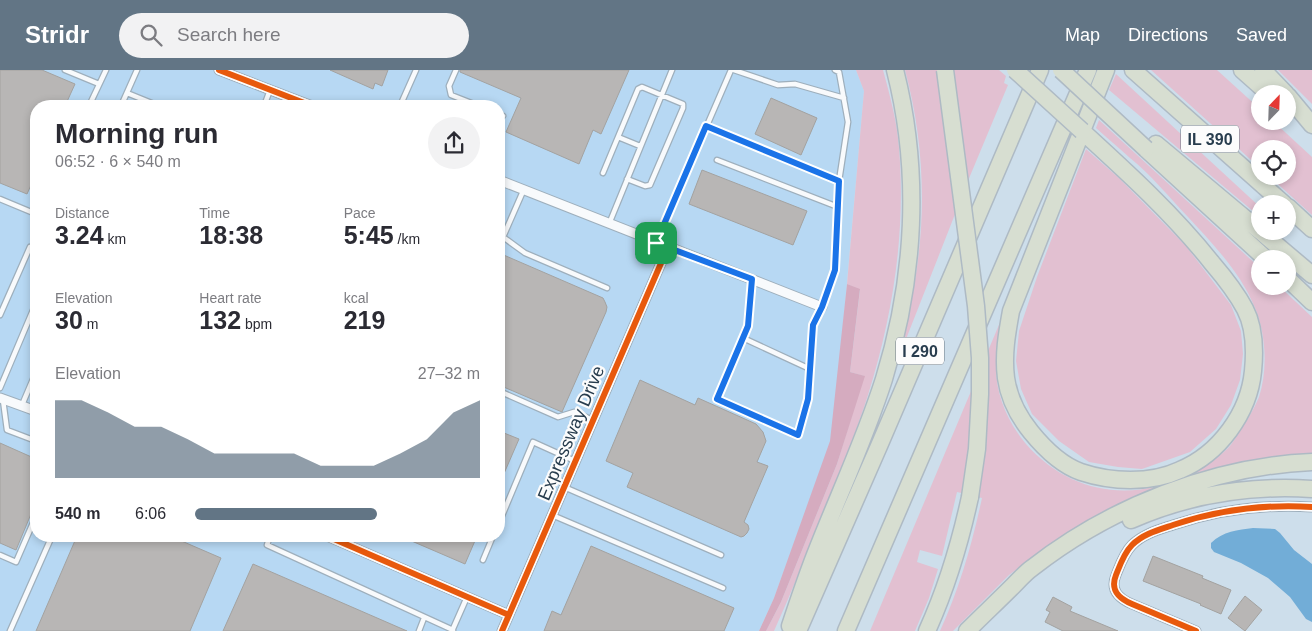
<!DOCTYPE html>
<html lang="en">
<head>
<meta charset="utf-8">
<style>
	body { margin:0; font-family:Helvetica,sans-serif; background:#f2f2f3; color:#2b2b33; height:100vh; display:flex; flex-direction:column; font-size:19px; white-space:nowrap }
	* { box-sizing:border-box; margin:0 }
	p { font-size:16px; color:#7c7c81 }
	.icon { flex:none; width:28px; height:28px; fill:none; stroke:currentColor; stroke-width:2; stroke-linecap:round; stroke-linejoin:round }
	.map { position:relative; flex:1; overflow:hidden }
	.drawer { position:absolute; left:30px; top:30px; width:475px; height:442px; display:flex; flex-direction:column; background:#fff; border-radius:20px; box-shadow:0 2px 8px #0003 }
	.drawer>* { flex:none }
	.needle { width:32px; rotate:23deg }
	.fabs { position:absolute; left:1251px; top:15px; display:grid; gap:10px }
	.fabs a { display:grid; place-items:center; width:45px; height:45px; border-radius:50%; background:#fff; box-shadow:0 2px 8px #0003; font-size:25px }
	.pin { position:absolute; display:grid; place-items:center; width:42px; height:42px; color:#fff; margin:-21px; border-radius:10px; box-shadow:0 2px 8px #0006 }
	.round { display:grid; place-items:center; flex:none; width:52px; height:52px; border-radius:26px; background:#f2f2f3 }
	.headline { display:flex; align-items:center; justify-content:space-between; height:85px; padding:0 25px }
	h1 { font-size:28px; font-weight:600; line-height:38px }
	.figures { display:grid; grid-template-columns:repeat(3,1fr); gap:8px; height:85px; padding:5px 25px }
	.figures div { display:grid; align-content:center }
	.figures b { font-size:25px; font-weight:600 }
	.figures small { font-size:14px; font-weight:400 }
	.figures p { font-size:14px }
	.chart { height:140px; padding:10px 25px }
	.chart p { display:flex; justify-content:space-between }
	.chart svg { width:100%; height:90px; margin-top:5px; fill:#627585; opacity:.7 }
	ul { padding:0 25px; list-style:none; font-size:16px }
	li { display:grid; grid-template-columns:80px 60px 1fr; align-items:center; height:38px }
	li i { height:12px; border-radius:6px; background:#627585 }
	header { display:flex; align-items:center; gap:30px; box-sizing:border-box; height:70px; padding:0 25px; background:#627585; color:#fff }
	header strong { font-size:24px }
	nav { display:flex; gap:28px; margin-inline-start:auto; font-size:18px }
	.search { width:350px; height:45px; background:#f2f2f3; display:flex; align-items:center; gap:12px; box-sizing:border-box; padding:0 18px; border-radius:28px; color:#7c7c81; font-size:19px }
	.map>svg:first-child { display:block }
	.built { fill:#b7d8f3; fill-rule:evenodd }
	.green { fill:#e2c0d1 }
	.forest { fill:#d5abbf }
	.water { fill:#72add7 }
	.building { fill:#b8b6b5; stroke:#a3a2a0 }
	.lines { fill:none; stroke-linecap:round; stroke-linejoin:round }
	.lane-casing { stroke:#9eafbc; stroke-width:7 }
	.street-casing { stroke:#9eafbc; stroke-width:11 }
	.highway-casing { stroke:#aebac4; stroke-width:19 }
	.lane { stroke:#f8fafc; stroke-width:4.5 }
	.street { stroke:#f8fafc; stroke-width:9 }
	.highway { stroke:#d7ded1; stroke-width:16 }
	.highway-bridge-casing { stroke:#aebac4; stroke-width:19; stroke-linecap:butt }
	.highway-bridge { stroke:#d7ded1; stroke-width:16 }
	.cycleway-casing { stroke:#fcfcfc; stroke-width:9 }
	.cycleway { stroke:#e8590c; stroke-width:6 }
	.route-casing { stroke:#fff; stroke-width:10 }
	.route { stroke:#1a73e8; stroke-width:6 }
	.labels { text-anchor:middle; dominant-baseline:central; stroke-width:4.5; stroke-linejoin:round; paint-order:stroke }
	.shield { fill:#fcfcfc; stroke:#687682; stroke-width:1 }
	.shield-label { font-size:16px; font-weight:bold; fill:#283d4e }
	.street-label { font-size:18px; fill:#283d4e; stroke:#fcfcfc }
</style>
</head>
<body>
<header>
<strong>Stridr</strong>
<div class="search"><svg class="icon" aria-label="search" viewBox="0 0 24 24"><circle cx="10" cy="10" r="6"/><path d="M15 15l6 6"/></svg>Search here</div>
<nav><a>Map</a><a>Directions</a><a>Saved</a></nav>
</header>
<div class="map">
<svg width="1312" height="561" viewBox="0 0 1312 561">
	<rect width="100%" height="100%" fill="#cddeeb"/>
	<path class="built" d="M0,0H856L864,21L842,268L831,371L774,528L759,561H0ZM36,36H499V466H36Z"/>
	<path class="green" d="M856,0H883C890,26 897,51 899,78C906,162 893,245 868,325C857,360 843,394 829,428C811,473 794,517 774,561H766L781,532L837,394L864,306L850,302L860,220L847,214L864,21Z
		M905,0H999L1006,6L1004,13L1008,15L970,106L899,287C904,263 910,240 914,216C927,144 924,70 905,0Z
		M1151,0H1217L1260,39V51H1273L1312,87V145L1269,106H1288V79H1260V98Z
		M1278,0H1312V34Z
		M1116,4L1260,137V147L1109,20Z
		M1099,50L1260,198V216H1279L1312,247V385L1089,451L1045,478L1009,505L953,561H940C960,517 972,474 982,428L957,422L942,486L920,480L917,492L938,499L929,528L915,561H870L1001,250C999,264 996,280 996,295C995,323 1008,353 1026,374C1070,424 1132,433 1190,404C1204,397 1217,389 1228,378C1232,374 1235,368 1239,363C1246,352 1254,339 1259,327C1268,300 1266,264 1255,238C1241,203 1213,174 1188,147C1169,127 1151,105 1130,88C1119,78 1107,68 1096,58Z
		M1086,79L1120,109L1186,176L1231,235L1241,261L1243,284L1240,310L1231,335L1216,359L1190,382L1142,399L1118,397L1089,392L1059,371L1032,344L1021,319L1016,291L1019,261L1037,207Z"/>
	<path class="forest" d="M847,214L860,219L850,302L865,306L837,394L781,532L766,561H759L774,528L830,371Z"/>
	<path class="water" d="M1253,458L1275,459L1280,463L1294,480L1312,494V552L1306,549L1290,527L1268,508L1241,493L1214,482L1211,478V473C1223,461 1238,460 1253,458Z"/>
	<path class="building" d="M0,0H42L75,14L65,36H36V104L27,124L0,113Z
		M330,0H388L382,16L375,13L373,19Z
		M460,0H629L601,64L593,60L579,94L506,62L521,28L460,2Z
		M771,28L817,48L801,85L755,64Z
		M702,100L807,141L793,175L689,134Z
		M499,183L603,228L605,232L607,237L606,242L562,342L499,315Z
		M640,310L695,335L698,328L756,354L763,362L766,371L757,392L768,396L744,452L748,455L749,459L747,463L744,466L741,467L627,417L633,403L606,391Z
		M499,361L519,369L499,415Z
		M0,373L36,389V432L16,480L0,473Z
		M77,466H170L221,488L190,561H36Z
		M400,466H477L465,494Z
		M591,476L734,538L724,561H544L552,541L561,545Z
		M1153,486L1203,506L1202,508L1231,520L1221,544L1200,535L1201,534L1143,511Z
		M253,494L407,561H223Z
		M1245,526L1262,540L1245,561L1228,548Z
		M1053,527L1072,537L1070,541L1118,561H1063L1045,552L1050,542L1046,540Z"/>
	<g class="lines">
		<defs>
			<path id="lane" d="M65,0L99,14
				M456,0L449,16L451,25L479,36
				M734,0L778,15L795,14L844,28
				M127,23L159,36
				M89,36L106,0
				M121,36L137,0
				M264,36L270,20
				M400,36L416,0
				M499,44L503,46
				M706,56L839,111
				M618,67L640,76
				M717,90L838,137
				M603,103L638,19L642,17L683,34V38L650,115L645,116L627,109
				M0,129L36,144
				M609,154L672,0
				M503,167L525,183L607,218
				M499,168L503,167L524,119
				M656,173L731,0
				M752,209L748,256L717,329L798,365L809,329L813,255L822,237L835,200L839,111L848,52L839,2L835,0
				M0,245L30,177
				M743,268L810,299
				M0,318L36,233
				M499,321L558,347L574,342L593,350
				M3,330L7,360L36,371
				M22,335L36,302
				M564,417L721,485
				M552,445L723,518
				M499,453L533,372L575,391
				M270,466L267,475L453,560
				M0,485L16,492L36,446
				M483,490L493,466
				M10,561L52,466
				M419,561L424,548
				M452,561L467,527"/>
			<path id="street" d="M219,0L312,36
				M499,110L822,237
				M0,328L36,341
				M327,466L509,545
				M502,561L668,177
				M1196,561L1132,534C1118,528 1110,520 1116,505C1120,495 1124,483 1132,475C1143,464 1158,460 1173,455C1218,440 1264,434 1312,437"/>
			<path id="highway" d="M1133,0L1284,134
				M1242,0L1269,24
				M1263,0L1286,24
				M1288,26L1312,55
				M1082,61C1128,103 1174,145 1212,193C1224,207 1236,222 1245,239C1255,258 1255,281 1253,301C1249,343 1219,384 1180,400C1150,414 1111,412 1081,402C1061,395 1044,378 1031,362C1018,346 1009,329 1006,308C1003,285 1007,263 1011,241L1106,0
				M1156,74L1260,161
				M1146,79L1266,189
				M1288,137L1312,159
				M1260,161L1312,205
				M1288,209L1312,232
				M1131,450C1188,425 1250,415 1312,419
				M790,556C798,532 806,508 815,485C838,426 865,369 884,309C915,208 921,102 895,0
				M798,561L879,376L1040,0
				M846,561L1088,0
				M927,561C947,517 960,473 970,427
				M967,561C982,546 998,531 1013,516C1019,510 1025,503 1032,498C1110,437 1213,396 1312,392"/>
		</defs>
		<use href="#lane" class="lane-casing"/>
		<use href="#street" class="street-casing"/>
		<use href="#highway" class="highway-casing"/>
		<use href="#lane" class="lane"/>
		<use href="#street" class="street"/>
		<use href="#highway" class="highway"/>
		<defs>
			<path id="highway-bridge" d="M945,0L976,236L980,288V324L977,379L970,427
				M1015,0L1082,61
				M1061,0L1146,79"/>
		</defs>
		<use href="#highway-bridge" class="highway-bridge-casing"/>
		<use href="#highway-bridge" class="highway-bridge"/>
		<defs>
			<path id="cycleway" d="M219,0L312,36
				M327,466L509,545
				M502,561L668,177
				M1196,561L1132,534C1118,528 1110,520 1116,505C1120,495 1124,483 1132,475C1143,464 1158,460 1173,455C1218,440 1264,434 1312,437"/>
		</defs>
		<use href="#cycleway" class="cycleway-casing"/>
		<use href="#cycleway" class="cycleway"/>
	</g>
	<g class="lines">
		<defs>
			<path id="route" d="M706,56L839,111L835,200L822,237L813,255L808,329L798,365L717,329L748,256L752,209L656,173Z"/>
		</defs>
		<use href="#route" class="route-casing"/>
		<use href="#route" class="route"/>
	</g>
	<g class="labels">
		<g class="shield">
			<rect x="1181" y="55.5" width="58" height="27" rx="4"/>
			<rect x="896" y="267.5" width="48" height="27" rx="4"/>
		</g>
		<g class="shield-label">
			<text x="1210" y="69">IL 390</text>
			<text x="920" y="281">I 290</text>
		</g>
		<g class="street-label">
			<text transform="translate(571 363) rotate(-67)">Expressway Drive</text>
		</g>
	</g>
</svg>
<div class="fabs">
<a><svg class="needle" viewBox="-14 -14 28 28"><path d="M0-13l5 13h-10z" fill="#e53935"/><path d="M0 13l5-13h-10z" fill="#7c7c81"/></svg></a>
<a><svg class="icon" aria-label="locate" viewBox="0 0 24 24"><circle cx="12" cy="12" r="6"/><path d="M12 2v4M12 18v4M2 12h4M18 12h4"/></svg></a>
<a>+</a>
<a>−</a>
</div>
<div class="pin" style="left:656px;top:173px;background:#1e9e55"><svg class="icon" aria-label="arrive" viewBox="0 0 24 24"><path d="M6 21V4h12l-3 4 3 4H6"/></svg></div>
<section class="drawer">
<div class="headline"><div><h1>Morning run</h1><p>06:52 · 6 × 540 m</p></div><a class="round"><svg class="icon" aria-label="share" viewBox="0 0 24 24"><path d="M12 15V3M7 8l5-5 5 5M5 13v7h14v-7"/></svg></a></div>
<div class="figures">
<div><p>Distance</p><b>3.24<small> km</small></b></div>
<div><p>Time</p><b>18:38</b></div>
<div><p>Pace</p><b>5:45<small> /km</small></b></div>
</div>
<div class="figures">
<div><p>Elevation</p><b>30<small> m</small></b></div>
<div><p>Heart rate</p><b>132<small> bpm</small></b></div>
<div><p>kcal</p><b>219</b></div>
</div>
<div class="chart"><p><span>Elevation</span>27–32 m</p>
<svg viewBox="0 0 160 44" preserveAspectRatio="none"><path d="M0 44V6L10 6L20 12L30 19L40 19L50 25L60 32L70 32L80 32L90 32L100 38L110 38L120 38L130 32L140 25L150 12L160 6V44z"/></svg>
</div>
<ul>
<li><b>540 m</b>6:06<i style="width:64%"></i></li>
</ul>
</section>
</div>
</body>
</html>
